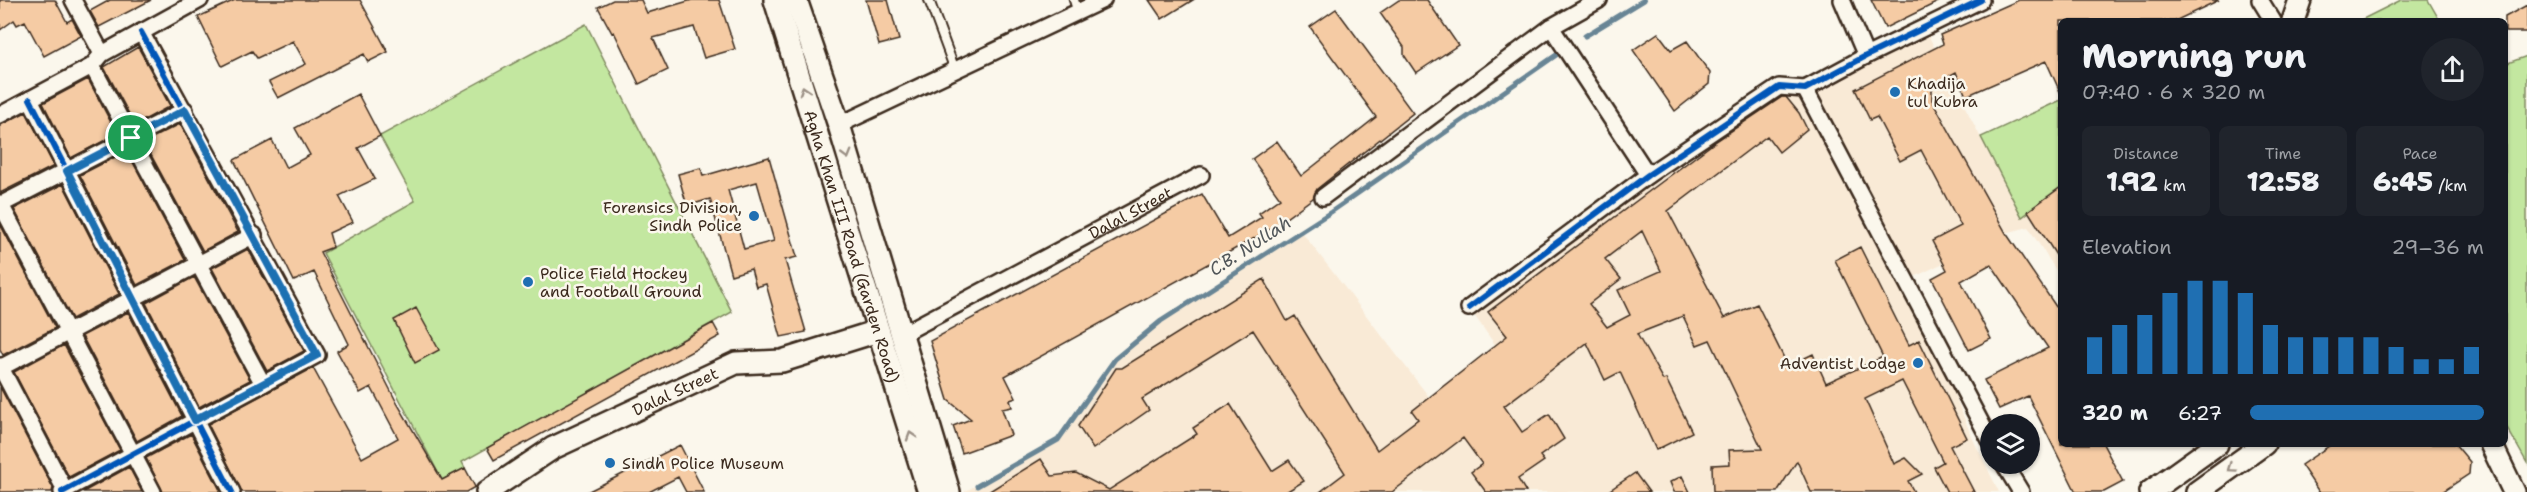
<!DOCTYPE html>
<html lang="en">
<head>
<meta charset="utf-8">
<style>
	body { margin:0; font-family:"Shantell Sans",sans-serif; background:#20242c; color:#f1f3f6; height:100vh; display:flex; flex-direction:column; font-size:22px; white-space:nowrap }
	* { box-sizing:border-box; margin:0 }
	p { font-size:20px; color:#9ea1a6 }
	.icon { flex:none; width:33px; height:33px; fill:none; stroke:currentColor; stroke-width:2; stroke-linecap:round; stroke-linejoin:round }
	.map { position:relative; flex:1; overflow:hidden }
	.sheet { position:absolute; left:2058px; top:18px; width:450px; height:429px; display:flex; flex-direction:column; background:#171b24; border-radius:9px; box-shadow:0 2px 4px #0004 }
	.sheet>* { flex:none }
	.tools { position:absolute; left:1980px; top:414px; display:grid; gap:12px }
	.tools a { display:grid; place-items:center; width:60px; height:60px; border-radius:50%; background:#171b24; box-shadow:0 2px 4px #0004; font-size:30px }
	.pin { position:absolute; display:grid; place-items:center; width:51px; height:51px; color:#fff; margin:-26px; border:3px solid #fff; border-radius:50%; box-shadow:0 2px 6px #0007 }
	.round { display:grid; place-items:center; flex:none; width:63px; height:63px; border-radius:32px; background:#20242c }
	.head { display:flex; align-items:center; justify-content:space-between; height:102px; padding:0 24px }
	h1 { font-size:33px; font-weight:800; line-height:45px }
	.metrics { display:grid; grid-template-columns:repeat(3,1fr); gap:9px; height:102px; padding:6px 24px }
	.metrics div { display:grid; align-content:center; border-radius:9px; background:#20242c; text-align:center }
	.metrics b { font-size:26px; font-weight:800 }
	.metrics small { font-size:16px; font-weight:400 }
	.metrics p { font-size:16px }
	.chart { height:168px; padding:12px 24px }
	.chart p { display:flex; justify-content:space-between }
	.chart svg { width:100%; height:108px; margin-top:6px; stroke:#1f6fb2; stroke-width:6 }
	ul { padding:0 24px; list-style:none; font-size:20px }
	li { display:grid; grid-template-columns:96px 72px 1fr; align-items:center; height:45px }
	li i { height:15px; border-radius:8px; background:#1f6fb2 }
	.map>svg:first-child { display:block }
	.built { fill:#f9ead6 }
	.green { fill:#c3e7a0; stroke:#7f885f; stroke-width:1.5 }
	.lines { fill:none; stroke-linecap:round; stroke-linejoin:round }
	.stream { stroke:#688595; stroke-width:5 }
	.building { fill:#f5cba4; stroke:#3b2a1e; stroke-width:1.5; fill-rule:evenodd }
	.lane-casing { stroke:#3b2a1e; stroke-width:12 }
	.street-casing { stroke:#3b2a1e; stroke-width:20 }
	.secondary-casing { stroke:#3b2a1e; stroke-width:26 }
	.lane { stroke:#fbf7ec; stroke-width:8 }
	.street { stroke:#fbf7ec; stroke-width:15 }
	.secondary { stroke:#fbf7ec; stroke-width:21 }
	.cycleway-casing { stroke:#fbf7ec; stroke-width:10 }
	.cycleway { stroke:#0057b8; stroke-width:6 }
	.oneway { stroke:#9b9085 }
	.route-casing { stroke:#fff; stroke-width:12 }
	.route { stroke:#1f6fb2; stroke-width:8 }
	.poi-dot { fill:#1f6fb2; stroke:#fbf7ec; stroke-width:2 }
	.labels { text-anchor:middle; dominant-baseline:central; stroke-width:5; stroke-linejoin:round; paint-order:stroke }
	.poi-label { font-size:16px; fill:#3b2a1e; stroke:#fbf7ec; text-anchor:start }
	.street-label { font-size:16px; fill:#3b2a1e; stroke:#fbf7ec }
	.water-label { font-size:18px; font-style:italic; fill:#52575a; stroke:#fbf7ec }
</style>
</head>
<body>
<div class="map">
<svg width="2527" height="492" viewBox="0 0 2527 492">
	<rect width="100%" height="100%" fill="#fbf7ec"/>
	<filter id="ink" filterUnits="userSpaceOnUse"><feTurbulence type="fractalNoise" baseFrequency=".0167" numOctaves="2"/><feDisplacementMap in="SourceGraphic" scale="12" xChannelSelector="R" yChannelSelector="G"/><feConvolveMatrix kernelMatrix="1 2 1 2 8 2 1 2 1" color-interpolation-filters="sRGB"/></filter>
	<g filter="url(#ink)">
		<path class="built" d="M1924,27L2021,216L2061,188V278L2028,227L2006,233L1908,280L1971,435L1999,492H964L1058,440L1115,359L1161,321L1301,231L1433,402L1501,353L1469,308L1779,87L1805,90Z"/>
		<path class="green" d="M2401,0H2428L2440,21H2359Z
			M586,24L732,312L462,462L465,468L442,480L323,253L415,201L380,136Z
			M2527,56V463L2505,424V64Z
			M2061,100V188L2022,217L1981,137Z"/>
		<g class="lines">
			<path class="stream" d="M1585,36L1644,0
				M977,486L1058,440L1115,359L1161,321L1331,212L1562,51"/>
		</g>
		<path class="building" d="M0,0H55L67,22L72,19L81,36L44,56L25,21L17,25L14,20L0,30Z
			M110,0H151L99,27L90,11Z
			M235,0H360L388,52L368,62L364,54L278,98L269,82L306,64L293,41L257,58L252,51L222,66L198,17Z
			M613,0H641L647,13L692,0H719L735,49L704,58L694,27L653,38L668,70L639,84L614,32L612,33L598,7Z
			M866,0H888L899,40L879,45Z
			M1149,0H1193L1162,19Z
			M1399,0H1427L1458,45L1416,73L1404,55V47L1380,13Z
			M1871,0H1942L1885,28Z
			M2019,0H2219L2175,21H2061V94L2046,61L1966,96L1956,72L1932,85V100L2006,233L2061,314V444H2103L2123,482L2104,492H2076L2028,396L1999,409L1984,380L2048,348L1991,264L1961,281L1991,339L1969,350L1932,278L1947,270L1932,241L1961,226L1921,150L1900,161L1877,117L1870,120L1855,89L1943,44L1940,35Z
			M2527,5V32H2505V17Z
			M1336,9L1413,113L1317,189L1313,198L1271,229L1005,376L1016,398L1010,400L1012,407L1002,409L1011,435L962,453L953,426L971,419L948,400L930,341L1202,194L1228,238L1262,217L1259,213L1280,198L1252,159L1277,141L1301,176L1376,117L1310,27Z
			M1658,33L1671,50L1687,41L1710,73L1709,84L1675,111L1633,50Z
			M138,47L170,106L135,125L104,67Z
			M88,79L117,134L71,158L43,103Z
			M358,94L380,136L358,148L375,179L339,196L353,222L329,233L333,247L320,252L397,403L442,480L465,468L475,487L466,492H242L208,424L313,368L362,458L398,438L371,387L360,393L337,351L349,344L314,272L294,281L234,160L272,140L286,168L310,155L295,128Z
			M1782,97H1786L1799,113L1807,129L1779,152L1767,136L1668,211L1724,318L1757,304L1788,366L1813,354L1826,383L1883,357L1835,260L1860,247L1909,345L1919,340L1967,438L1950,446L1974,492H1947L1934,467L1943,462L1902,381L1865,399L1894,464L1906,458L1922,474L1908,481L1914,492H1811L1797,461L1777,492H1713L1712,465L1730,464L1729,450L1762,449L1710,340L1697,345L1683,316L1637,334L1663,380L1666,379L1692,432L1656,450L1620,372L1605,380L1587,343L1504,406L1522,432L1549,414L1564,439L1540,456L1544,461L1518,479L1526,492H1486L1471,472L1482,464L1463,438L1392,492H1320L1345,473L1253,330L1142,399L1149,410L1093,449L1078,426L1116,368H1122L1264,279L1287,321L1295,316L1377,450L1418,419L1412,411L1507,336L1488,312L1715,142ZM1642,231L1661,271L1618,290L1630,315L1607,327L1589,304L1621,279L1605,259Z
			M26,112L54,166L0,193V125Z
			M180,124L238,232L203,251L144,142Z
			M127,151L185,260L137,285L80,175Z
			M769,157L797,257L785,260L806,332L781,337L766,284L756,287L751,269L731,275L710,199L687,206L678,174L701,168L703,176ZM757,182L774,241L744,249L728,190Z
			M63,184L119,294L72,319L14,209Z
			M2061,187V263L2028,211Z
			M0,224L55,328L3,355L0,349Z
			M248,249L304,351L267,371L212,268Z
			M194,277L250,380L199,407L146,303Z
			M416,308L439,350L415,363L394,320Z
			M128,312L182,416L137,441L82,336Z
			M713,323L720,336L494,460L487,448Z
			M64,345L120,450L69,477L14,372Z
			M0,387L53,488L52,492H0Z
			M1230,404L1272,471L1289,460L1304,481L1286,492H988L1041,459L1052,476L1076,473L1109,490L1197,434L1193,428Z
			M191,434L221,492H163L146,458Z
			M2332,444H2455L2470,462L2469,474L2442,492H2319L2301,465Z
			M680,445L704,492H686L678,477L649,492H587Z
			M129,467L142,492H83Z
			M1635,473L1649,492H1607Z
			M1682,476L1690,492H1674L1670,482Z"/>
		<g class="lines">
			<defs>
				<path id="lane" d="M929,0L955,70
					M1074,0L1078,13"/>
				<g id="street">
					<path d="M73,0L102,54"/>
					<path d="M1842,0L1866,56"/>
					<path d="M2260,0L2273,21"/>
					<path d="M1551,27L1648,175"/>
					<path d="M92,66L263,384"/>
					<path d="M1805,89L1990,440"/>
					<path d="M30,99L232,492"/>
					<path d="M0,115L92,66L102,54L200,0"/>
					<path d="M839,125L1103,0"/>
					<path d="M1323,197L1551,27L1599,0"/>
					<path d="M0,203L153,492"/>
					<path d="M0,205L185,110"/>
					<path d="M1469,308L1648,175L1779,87L1805,89L1866,56L1981,0"/>
					<path id="s1" d="M900,335L1201,175"/>
					<path d="M0,366L66,492"/>
					<path d="M0,368L254,235"/>
					<path d="M2004,464L2021,492"/>
					<path d="M62,492L317,355L141,32"/>
				</g>
				<g id="secondary">
					<path id="s2" d="M775,0L929,492"/>
					<path d="M796,0L839,125L949,492"/>
					<path d="M2293,21L2300,0"/>
					<path d="M2491,444L2514,492"/>
					<path id="s3" d="M487,492L553,448L736,363L782,361L878,331"/>
					<path d="M2150,492L2217,444"/>
					<path d="M2197,492L2264,444"/>
				</g>
			</defs>
			<use href="#lane" class="lane-casing"/>
			<use href="#street" class="street-casing"/>
			<use href="#secondary" class="secondary-casing"/>
			<use href="#lane" class="lane"/>
			<use href="#street" class="street"/>
			<use href="#secondary" class="secondary"/>
			<defs>
				<path id="cycleway" d="M30,99L232,492
					M1469,308L1648,175L1779,87L1805,89L1866,56L1981,0
					M62,492L317,355L141,32"/>
			</defs>
			<use href="#cycleway" class="cycleway-casing"/>
			<use href="#cycleway" class="cycleway"/>
		</g>
		<defs><path id="oneway-chevron" d="M-2-3.5L2.5 0L-2 3.5" fill="none" stroke-width="1.6" stroke-linecap="round" stroke-linejoin="round" transform="scale(1.5)"/></defs>
		<g class="oneway">
			<use href="#oneway-chevron" transform="translate(804 90) rotate(-108)"/>
			<use href="#oneway-chevron" transform="translate(847 155) rotate(74)"/>
			<use href="#oneway-chevron" transform="translate(911 436) rotate(-108)"/>
			<use href="#oneway-chevron" transform="translate(2231 468) rotate(145)"/>
		</g>
	</g>
	<g class="lines" filter="url(#ink)">
		<defs>
			<path id="route" d="M185,110L317,355L195,420L67,171Z"/>
		</defs>
		<use href="#route" class="route-casing"/>
		<use href="#route" class="route"/>
	</g>
	<g class="poi-dot">
		<circle cx="1895" cy="92" r="6"/>
		<circle cx="754" cy="216" r="6"/>
		<circle cx="528" cy="282" r="6"/>
		<circle cx="1918" cy="363" r="6"/>
		<circle cx="610" cy="463" r="6"/>
	</g>
	<g class="labels">
		<g class="poi-label">
			<text x="1907" y="83">Khadija<tspan x="1907" dy="18">tul Kubra</tspan></text>
			<text x="742" y="207" text-anchor="end">Forensics Division,<tspan x="742" dy="18">Sindh Police</tspan></text>
			<text x="540" y="273">Police Field Hockey<tspan x="540" dy="18">and Football Ground</tspan></text>
			<text x="1906" y="363" text-anchor="end">Adventist Lodge</text>
			<text x="622" y="463">Sindh Police Museum</text>
		</g>
		<g class="street-label">
			<text stroke="none"><textPath href="#s1" startOffset="261">Dalal Street</textPath></text>
			<text stroke="none"><textPath href="#s2" startOffset="258">Agha Khan III Road (Garden Road)</textPath></text>
			<text stroke="none"><textPath href="#s3" startOffset="214">Dalal Street</textPath></text>
		</g>
		<g class="water-label">
			<text transform="translate(1250 246) rotate(-33)">C.B. Nullah</text>
		</g>
	</g>
</svg>
<div class="tools">
<a><svg class="icon" aria-label="layers" viewBox="0 0 24 24"><path d="M12 4l9 5-9 5-9-5zM3 14l9 5 9-5"/></svg></a>
</div>
<div class="pin" style="left:131px;top:138px;background:#1e9e55"><svg class="icon" aria-label="arrive" viewBox="0 0 24 24"><path d="M6 21V4h12l-3 4 3 4H6"/></svg></div>
<section class="sheet">
<div class="head"><div><h1>Morning run</h1><p>07:40 · 6 × 320 m</p></div><a class="round"><svg class="icon" aria-label="share" viewBox="0 0 24 24"><path d="M12 15V3M7 8l5-5 5 5M5 13v7h14v-7"/></svg></a></div>
<div class="metrics">
<div><p>Distance</p><b>1.92<small> km</small></b></div>
<div><p>Time</p><b>12:58</b></div>
<div><p>Pace</p><b>6:45<small> /km</small></b></div>
</div>
<div class="chart"><p><span>Elevation</span>29–36 m</p>
<svg viewBox="0 0 160 44" preserveAspectRatio="none"><path d="M5 44V29M15 44V24M25 44V20M35 44V11M45 44V6M55 44V6M65 44V11M75 44V24M85 44V29M95 44V29M105 44V29M115 44V29M125 44V33M135 44V38M145 44V38M155 44V33"/></svg>
</div>
<ul>
<li><b>320 m</b>6:27<i style="width:100%"></i></li>
</ul>
</section>
</div>
</body>
</html>
